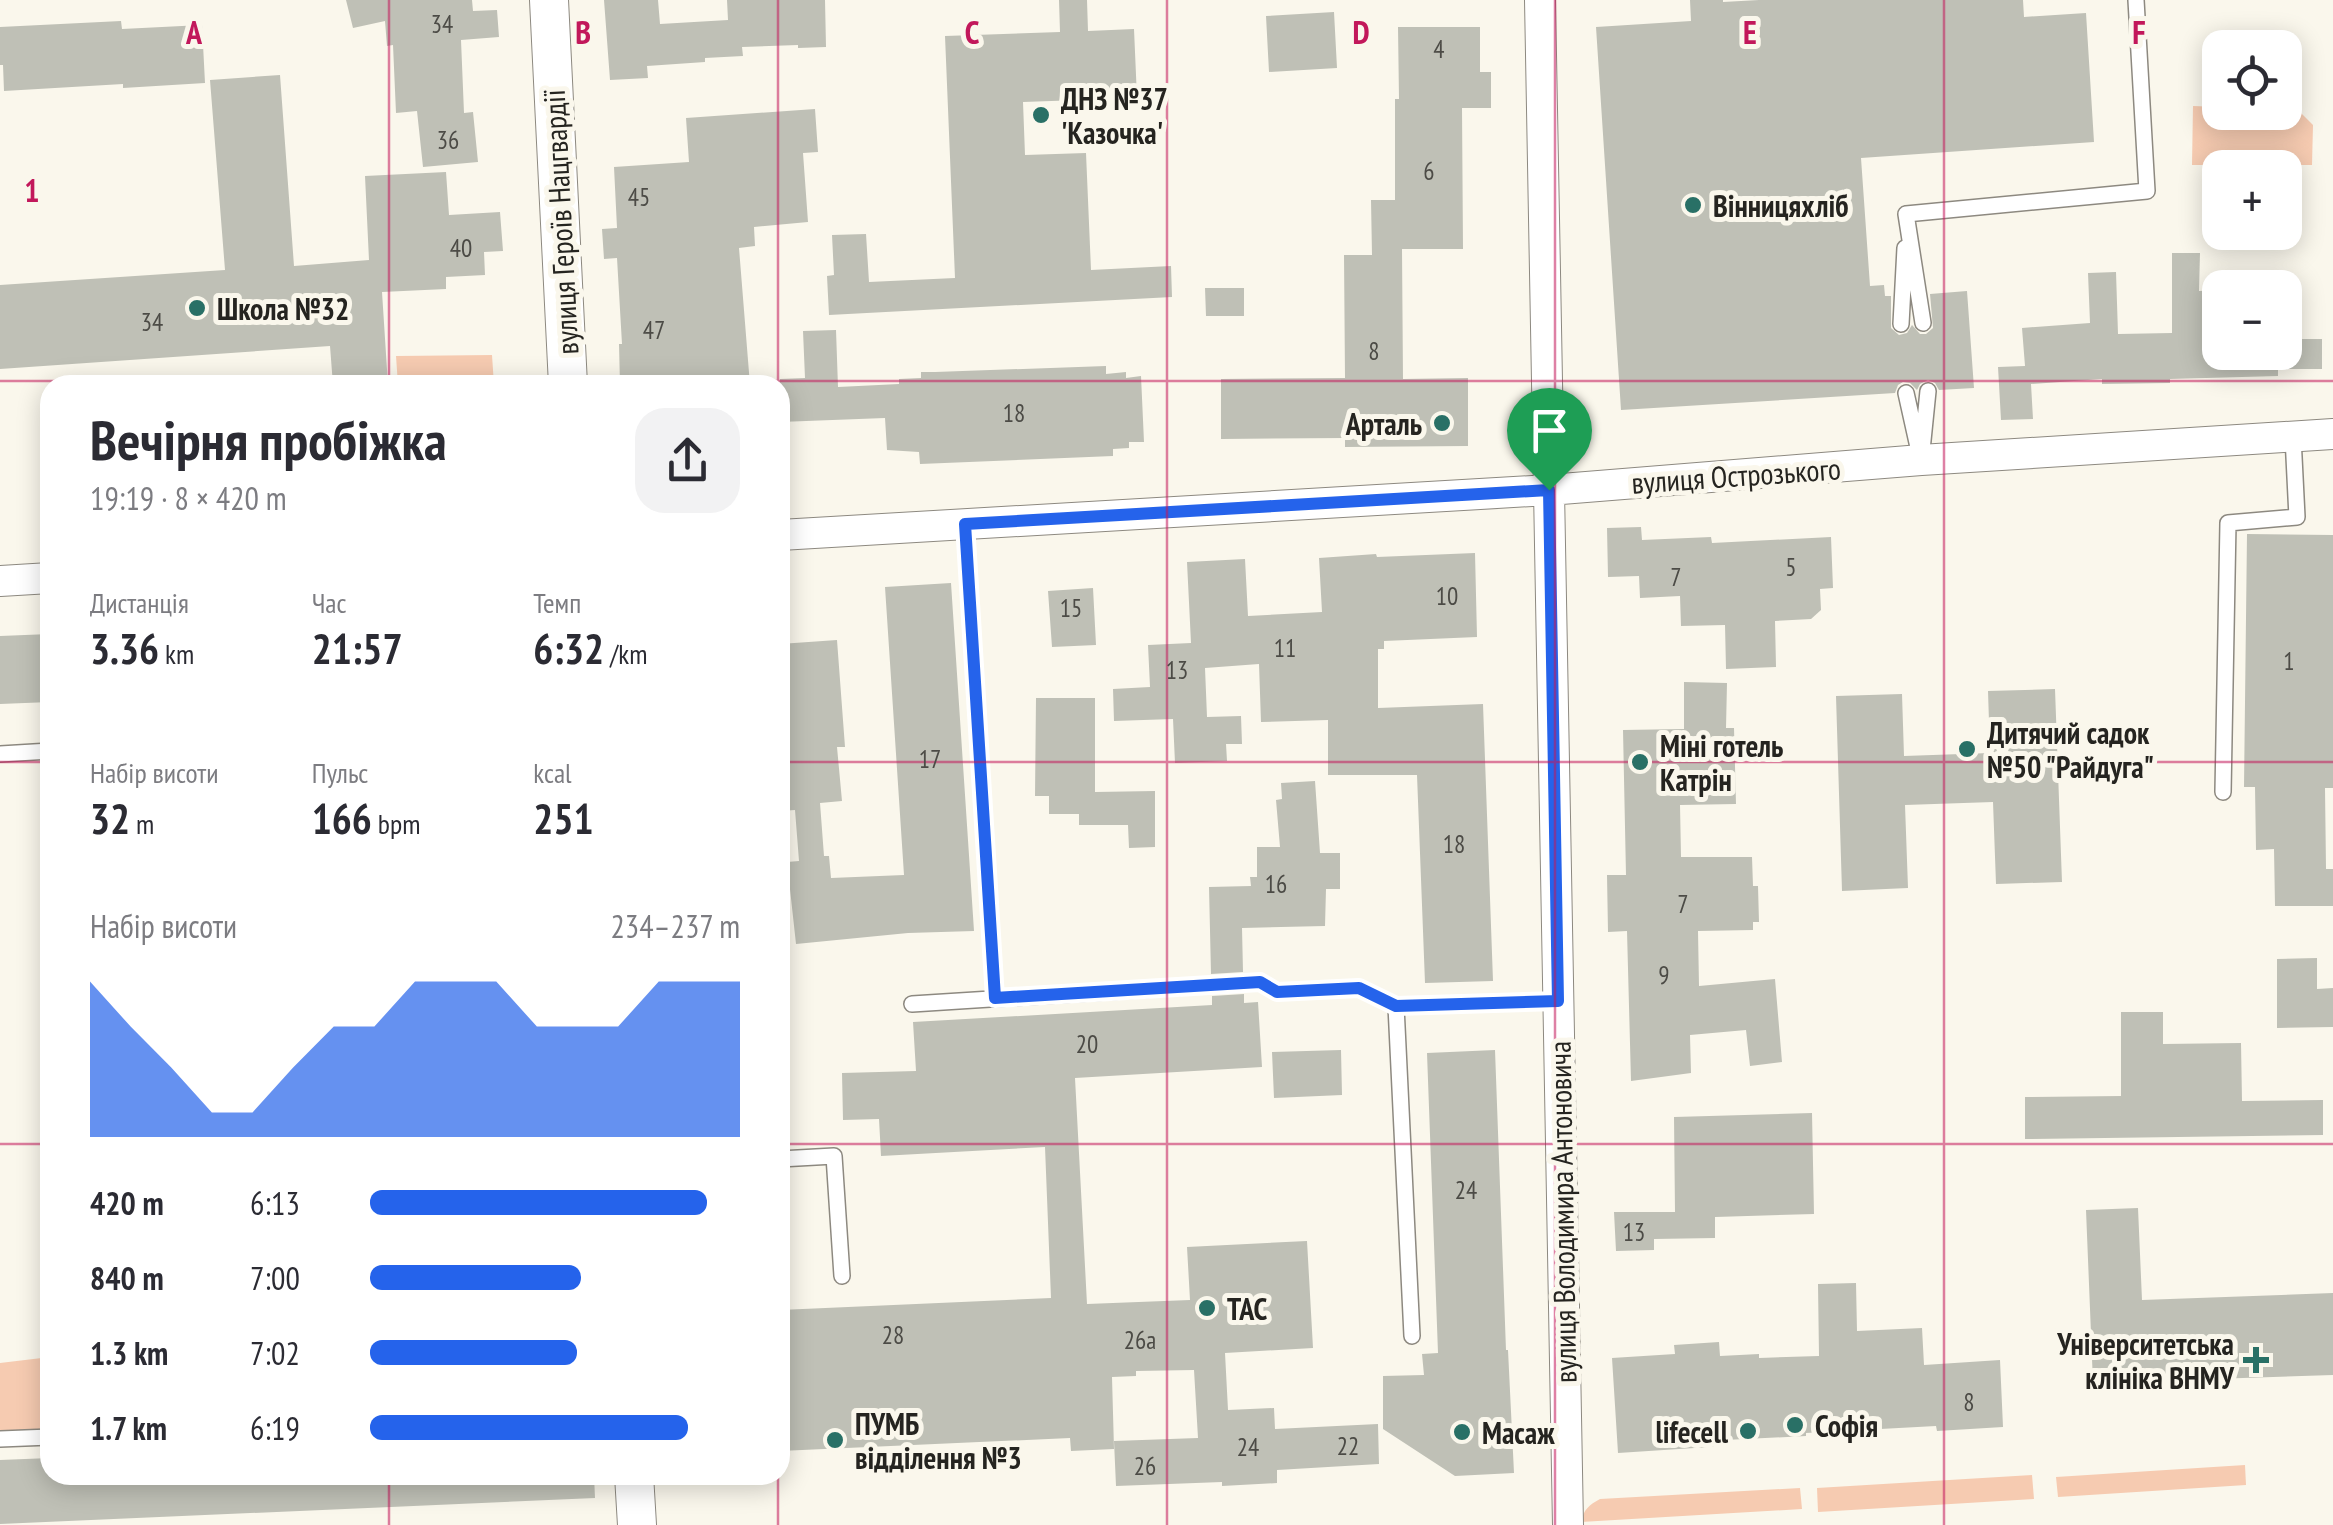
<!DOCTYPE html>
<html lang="uk">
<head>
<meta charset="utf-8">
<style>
	body { margin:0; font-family:"PT Sans Narrow",sans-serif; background:#f2f2f3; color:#2b2b33; height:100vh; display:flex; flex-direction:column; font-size:38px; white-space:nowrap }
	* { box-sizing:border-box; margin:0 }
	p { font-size:32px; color:#7c7c81 }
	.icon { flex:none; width:55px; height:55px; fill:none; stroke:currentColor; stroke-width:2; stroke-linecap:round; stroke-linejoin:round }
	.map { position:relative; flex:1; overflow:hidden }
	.side { position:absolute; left:40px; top:375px; width:750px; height:1110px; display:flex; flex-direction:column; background:#fff; border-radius:30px; box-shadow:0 5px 25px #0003 }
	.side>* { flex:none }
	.tools { position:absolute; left:2202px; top:30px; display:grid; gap:20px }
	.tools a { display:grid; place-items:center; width:100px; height:100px; border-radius:20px; background:#fff; box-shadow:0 5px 25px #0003; font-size:50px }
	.pin { position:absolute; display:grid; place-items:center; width:85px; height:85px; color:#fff; margin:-102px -42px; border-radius:50% 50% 50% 0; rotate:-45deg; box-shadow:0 0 10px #0007 }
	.pin .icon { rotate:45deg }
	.round { display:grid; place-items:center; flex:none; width:105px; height:105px; border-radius:30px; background:#f2f2f3 }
	.overview { display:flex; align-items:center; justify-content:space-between; height:170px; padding:0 50px }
	h1 { font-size:55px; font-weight:800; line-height:75px }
	.stats { display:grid; grid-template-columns:repeat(3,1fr); gap:15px; height:170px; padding:10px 50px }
	.stats div { display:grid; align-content:center }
	.stats b { font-size:42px; font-weight:800 }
	.stats small { font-size:28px; font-weight:400 }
	.stats p { font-size:28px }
	.chart { height:280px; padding:20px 50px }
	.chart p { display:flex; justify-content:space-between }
	.chart svg { width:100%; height:180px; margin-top:10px; fill:#2563eb; opacity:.7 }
	ul { padding:0 50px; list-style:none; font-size:32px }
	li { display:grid; grid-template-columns:160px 120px 1fr; align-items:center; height:75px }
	li i { height:25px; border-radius:12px; background:#2563eb }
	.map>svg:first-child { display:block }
	.green { fill:#f6cbb1 }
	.building { fill:#bfc0b6 }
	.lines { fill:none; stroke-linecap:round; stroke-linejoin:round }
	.service-casing { stroke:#8d8980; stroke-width:18 }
	.minor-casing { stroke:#8d8980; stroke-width:32 }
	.tertiary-casing { stroke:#8d8980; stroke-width:40 }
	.service { stroke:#fff; stroke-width:15 }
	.minor { stroke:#fff; stroke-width:30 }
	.tertiary { stroke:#fff; stroke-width:38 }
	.route-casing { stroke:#fff; stroke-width:20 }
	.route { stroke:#2563eb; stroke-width:12 }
	.grid { fill:none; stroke:#c2185b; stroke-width:2.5; stroke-opacity:0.55 }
	.poi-dot { fill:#297066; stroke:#faf7ec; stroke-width:4 }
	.labels { text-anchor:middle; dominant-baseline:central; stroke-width:10; stroke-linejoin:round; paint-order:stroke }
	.number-label { font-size:25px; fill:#4c4b46 }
	.poi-label { font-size:30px; font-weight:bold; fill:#252420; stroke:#faf7ec; text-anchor:start }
	.street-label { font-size:30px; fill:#252420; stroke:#faf7ec }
	.grid-label { font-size:32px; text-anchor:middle; font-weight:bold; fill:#c2185b; stroke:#faf7ec; stroke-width:10; stroke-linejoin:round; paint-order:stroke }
</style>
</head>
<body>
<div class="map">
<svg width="2333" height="1525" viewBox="0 0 2333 1525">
	<rect width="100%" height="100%" fill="#faf7ec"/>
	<path class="green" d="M2193,106L2220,107V112H2285V107L2296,108L2313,125L2312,165H2192Z
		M492,355L494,385H398L396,356Z
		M50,1357V1437L0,1439V1363Z
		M2245,1465L2246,1485L2058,1497L2056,1477Z
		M2032,1475L2034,1499L1818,1512L1817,1488Z
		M1800,1488L1802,1509L1581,1522C1584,1509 1589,1505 1600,1499Z"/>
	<path class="building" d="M346,0H472L473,11L497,10L499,37L461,40L464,113L473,112L478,162L423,167L417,111L396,113L393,45L387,46L385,21L353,28Z
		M604,0H658L660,24L728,20L727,0H825L826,47L798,48V45L742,47L743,56L705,58V62L647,66L648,78L610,80Z
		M1059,0H1087L1088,31L1134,29L1137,98L1023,102L1025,155L1086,153L1091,270L1171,266L1172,297L829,315L827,276L834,275L832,235L866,234L869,282L955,278L945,36L1060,32Z
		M1690,0H1723V2L1759,0H2023L2024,17L2086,13L2094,142L1861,158L1870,286L1884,285L1885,296H1891V328L1899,335L1907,333L1912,325L1920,334H1926L1933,328L1930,294L1967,291L1974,388L1939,390L1935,383L1928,380L1920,384L1917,390L1910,383L1903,382L1898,385L1895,393L1621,410L1596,27L1691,21Z
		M1334,12L1337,68L1269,72L1266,16Z
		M121,21L122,29L202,25L205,83L123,88V84L4,91L3,65H0V27Z
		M1398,27H1480V72H1491V108H1462L1463,249H1402L1403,379L1468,378V446L1345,447V438L1221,439V379L1345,378L1344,255H1372L1371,200H1395V99H1399Z
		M280,75L294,266L369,260L365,176L446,172L449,215L500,212L503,251L484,252L485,275L446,277V289L382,292L388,385H333L330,346L0,369V285L225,270L210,80Z
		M815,109L818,152L803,153L808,222L754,227L755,246L739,248L750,385H620L619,344H622L617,258L604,259L602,229L617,228L614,167L689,162L686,118Z
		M2172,253H2200L2199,291L2220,290V352H2278V376L2170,379V383L2102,384V379L2031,384L2033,419L2001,420L1998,367L2025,366L2022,328L2090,323L2088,273L2116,272L2118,334L2172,333Z
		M1205,288H1244V316H1206Z
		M836,330L838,387L899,384V379L921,378V372H935L1106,366V374L1126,372V378L1141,376L1144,442H1129V448L1113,449V456L920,464L919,452L887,450L885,418L780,422V379L805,378L803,331Z
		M2285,339H2322V369H2285Z
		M1641,527L1642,540L1711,537L1712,543L1831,537L1833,588L1820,589L1821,610L1811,619L1775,621L1776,667L1726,669L1725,625L1681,626L1680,596L1640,598L1639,576L1608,577L1607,528Z
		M2247,534L2333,535V788H2325L2326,869H2333V906H2275L2274,849L2256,850L2255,787H2244Z
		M1475,553L1477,637L1384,641V649H1378V708L1483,704L1493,981L1425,983L1417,775H1328V720L1261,722L1259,664L1205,668L1207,717L1241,716L1242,744H1226L1227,761L1175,763L1173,719L1114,721L1113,689L1150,687L1148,645L1191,643L1187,562L1245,559L1248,616L1322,612L1319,558L1376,554L1377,557Z
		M951,583L974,931L908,933L796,944L787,862L799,861L795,810L780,811V644L837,640L845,747H837L842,801L820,803L824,856H829L831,878L904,875L885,587Z
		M1093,588L1096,645L1052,647L1048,591Z
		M50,634V702L0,704V636Z
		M1684,682L1727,683L1726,728H1734L1736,804L1680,805L1681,857H1752L1753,886H1758L1759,922H1753V930L1698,931L1699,986L1775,979L1782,1062L1750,1066L1746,1030L1690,1035L1691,1073L1631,1081L1627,931L1608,932L1607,875H1626L1623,730L1684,729Z
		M2055,689L2062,882L1996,884L1993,802L1905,805L1908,888L1842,891L1836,696L1902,694L1904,756L1990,753L1988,691Z
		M1036,698H1095V792L1155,791V847L1129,848L1128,825H1079V814H1049V796H1035Z
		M1315,781L1320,853H1340V889H1326L1325,926L1242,928L1243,972L1211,974L1209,887L1251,886L1250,877H1257V847H1280L1276,800L1282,799L1281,783Z
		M2317,958V989L2333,988V1027L2277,1028V959Z
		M1244,994V1003L1258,1002L1262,1067L1075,1078L1087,1304L1190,1300L1187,1247L1307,1241L1313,1348L1225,1353L1228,1410L1274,1408L1275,1429L1378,1424L1379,1464L1277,1470V1483L1222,1486V1482L1116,1486L1114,1441L1198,1438L1194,1370L1136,1371V1376L1112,1377L1114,1449L1071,1451L1070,1438L780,1451V1310L1051,1298L1045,1147L881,1156L879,1119L843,1120L842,1073L916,1071L913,1022L1212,1005V996Z
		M2121,1012H2163V1044L2241,1043L2242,1101L2323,1100V1135L2025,1139V1097L2121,1096Z
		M1341,1050L1342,1095L1274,1098L1272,1052Z
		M1495,1050L1506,1350H1508L1514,1473L1455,1476L1383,1429V1376L1424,1375L1422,1354L1438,1353L1427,1053Z
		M1812,1113L1814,1214L1715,1217V1238L1654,1239V1250L1616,1251L1614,1212H1675L1674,1117Z
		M2138,1208L2142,1300L2333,1293V1375L2093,1383L2086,1210Z
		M1856,1283L1857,1331L1922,1328L1924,1365L2000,1360L2003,1427L1937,1431L1936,1426L1806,1433V1436L1725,1440V1446L1618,1453L1612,1358L1675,1354L1674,1345L1719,1342L1720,1356L1759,1354V1358L1819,1356L1818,1284Z
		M50,1458V1475H594L595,1498L0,1524V1460Z"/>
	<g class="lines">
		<defs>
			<path id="service" d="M1906,214L2147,191L2136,0
				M1906,214L1923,323
				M1901,324L1905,248
				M1906,393L1918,447
				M1921,460L1928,391
				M965,524L995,999
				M0,754L50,751
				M2223,792L2228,523L2297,517L2293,437
				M912,1004L1260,982L1277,992L1359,988L1396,1006L1558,1001
				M1396,1006L1412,1336
				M780,1159L834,1156L842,1276
				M0,1439L50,1437"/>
			<path id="minor" d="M1540,0L1568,1525
				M780,535L1549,490L1921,460L2333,434
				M0,581L50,578"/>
			<path id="tertiary" d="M549,0L568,385
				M634,1475L637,1525"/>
		</defs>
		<use href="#service" class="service-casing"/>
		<use href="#minor" class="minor-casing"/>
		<use href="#tertiary" class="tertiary-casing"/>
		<use href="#service" class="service"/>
		<use href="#minor" class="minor"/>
		<use href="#tertiary" class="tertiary"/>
	</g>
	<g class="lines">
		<defs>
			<path id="route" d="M1549,490L1558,1001L1396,1006L1359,988L1277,992L1260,982L995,998L965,524Z"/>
		</defs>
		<use href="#route" class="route-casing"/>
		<use href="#route" class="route"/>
	</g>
	<path class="grid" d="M389,0V385M778,0V385M1167,0V1525M1555,0V1525M1944,0V1525M0,381H2333M0,762H50M780,762H2333M0,1144H50M780,1144H2333M389,1475V1525M778,1475V1525"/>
	<g class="poi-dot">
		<circle cx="1041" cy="115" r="10"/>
		<circle cx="1693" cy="205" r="10"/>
		<circle cx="197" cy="308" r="10"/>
		<circle cx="1442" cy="423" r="10"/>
		<circle cx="1967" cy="749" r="10"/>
		<circle cx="1640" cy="762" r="10"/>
		<circle cx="1207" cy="1308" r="10"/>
		<path d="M2251 1345h10v10h10v10h-10v10h-10v-10h-10v-10h10z"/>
		<circle cx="1795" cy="1425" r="10"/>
		<circle cx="1748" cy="1431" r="10"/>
		<circle cx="1462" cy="1432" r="10"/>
		<circle cx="835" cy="1440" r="10"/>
	</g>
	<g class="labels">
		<g class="number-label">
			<text x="442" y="24">34</text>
			<text x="1439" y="49">4</text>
			<text x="448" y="140">36</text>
			<text x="1429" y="171">6</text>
			<text x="639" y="197">45</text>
			<text x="461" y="248">40</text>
			<text x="152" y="322">34</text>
			<text x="654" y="330">47</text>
			<text x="1374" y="351">8</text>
			<text x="1014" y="413">18</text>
			<text x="1791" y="567">5</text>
			<text x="1676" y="577">7</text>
			<text x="1447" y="596">10</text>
			<text x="1071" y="608">15</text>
			<text x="1285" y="648">11</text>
			<text x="2289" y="661">1</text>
			<text x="1177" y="670">13</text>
			<text x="930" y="759">17</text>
			<text x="1454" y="844">18</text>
			<text x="1276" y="884">16</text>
			<text x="1683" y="904">7</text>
			<text x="1664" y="975">9</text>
			<text x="1087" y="1044">20</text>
			<text x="1466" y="1190">24</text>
			<text x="1634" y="1232">13</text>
			<text x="893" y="1335">28</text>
			<text x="1140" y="1340">26а</text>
			<text x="1969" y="1402">8</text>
			<text x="1348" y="1446">22</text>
			<text x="1248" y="1447">24</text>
			<text x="1145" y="1466">26</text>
		</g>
		<g class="poi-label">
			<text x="1061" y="98">ДНЗ №37<tspan x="1061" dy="34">'Казочка'</tspan></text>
			<text x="1713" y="205">Вінницяхліб</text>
			<text x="217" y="308">Школа №32</text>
			<text x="1422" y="423" text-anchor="end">Арталь</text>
			<text x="1987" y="732">Дитячий садок<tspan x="1987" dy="34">№50 "Райдуга"</tspan></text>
			<text x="1660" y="745">Міні готель<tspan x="1660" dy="34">Катрін</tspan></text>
			<text x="1227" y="1308">ТАС</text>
			<text x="2234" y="1343" text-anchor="end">Університетська<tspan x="2234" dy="34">клініка ВНМУ</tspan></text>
			<text x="855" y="1423">ПУМБ<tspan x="855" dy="34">відділення №3</tspan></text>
			<text x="1815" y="1425">Софія</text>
			<text x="1728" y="1431" text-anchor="end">lifecell</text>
			<text x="1482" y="1432">Масаж</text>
		</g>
		<g class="street-label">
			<text transform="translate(560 222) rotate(-93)">вулиця Героїв Нацгвардії</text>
			<text transform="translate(1736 475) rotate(-4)">вулиця Острозького</text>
			<text transform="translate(1562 1212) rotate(-91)">вулиця Володимира Антоновича</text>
		</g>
	</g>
	<g class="grid-label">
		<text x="194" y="44">A</text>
		<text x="583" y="44">B</text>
		<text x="972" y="44">C</text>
		<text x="1361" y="44">D</text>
		<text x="1750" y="44">E</text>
		<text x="2139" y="44">F</text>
		<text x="32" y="202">1</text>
	</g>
</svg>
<div class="tools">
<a><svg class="icon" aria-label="locate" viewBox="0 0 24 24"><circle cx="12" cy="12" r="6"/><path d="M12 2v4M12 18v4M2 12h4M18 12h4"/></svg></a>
<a>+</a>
<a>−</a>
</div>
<div class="pin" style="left:1549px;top:490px;background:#1e9e55"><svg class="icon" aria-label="arrive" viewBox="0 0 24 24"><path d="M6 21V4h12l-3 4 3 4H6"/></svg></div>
<section class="side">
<div class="overview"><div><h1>Вечірня пробіжка</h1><p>19:19 · 8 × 420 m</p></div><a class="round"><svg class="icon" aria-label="share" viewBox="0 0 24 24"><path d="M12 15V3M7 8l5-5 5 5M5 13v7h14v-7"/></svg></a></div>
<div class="stats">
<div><p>Дистанція</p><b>3.36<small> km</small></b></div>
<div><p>Час</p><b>21:57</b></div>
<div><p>Темп</p><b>6:32<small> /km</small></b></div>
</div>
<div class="stats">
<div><p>Набір висоти</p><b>32<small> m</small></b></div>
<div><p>Пульс</p><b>166<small> bpm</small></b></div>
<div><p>kcal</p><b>251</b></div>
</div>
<div class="chart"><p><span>Набір висоти</span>234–237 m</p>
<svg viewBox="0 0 160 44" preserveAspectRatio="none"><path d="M0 44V6L10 17L20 27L30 38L40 38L50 27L60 17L70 17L80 6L90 6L100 6L110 17L120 17L130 17L140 6L150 6L160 6V44z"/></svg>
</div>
<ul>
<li><b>420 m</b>6:13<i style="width:91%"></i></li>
<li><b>840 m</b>7:00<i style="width:57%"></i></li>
<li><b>1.3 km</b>7:02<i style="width:56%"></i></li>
<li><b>1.7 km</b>6:19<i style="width:86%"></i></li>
</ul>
</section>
</div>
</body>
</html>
